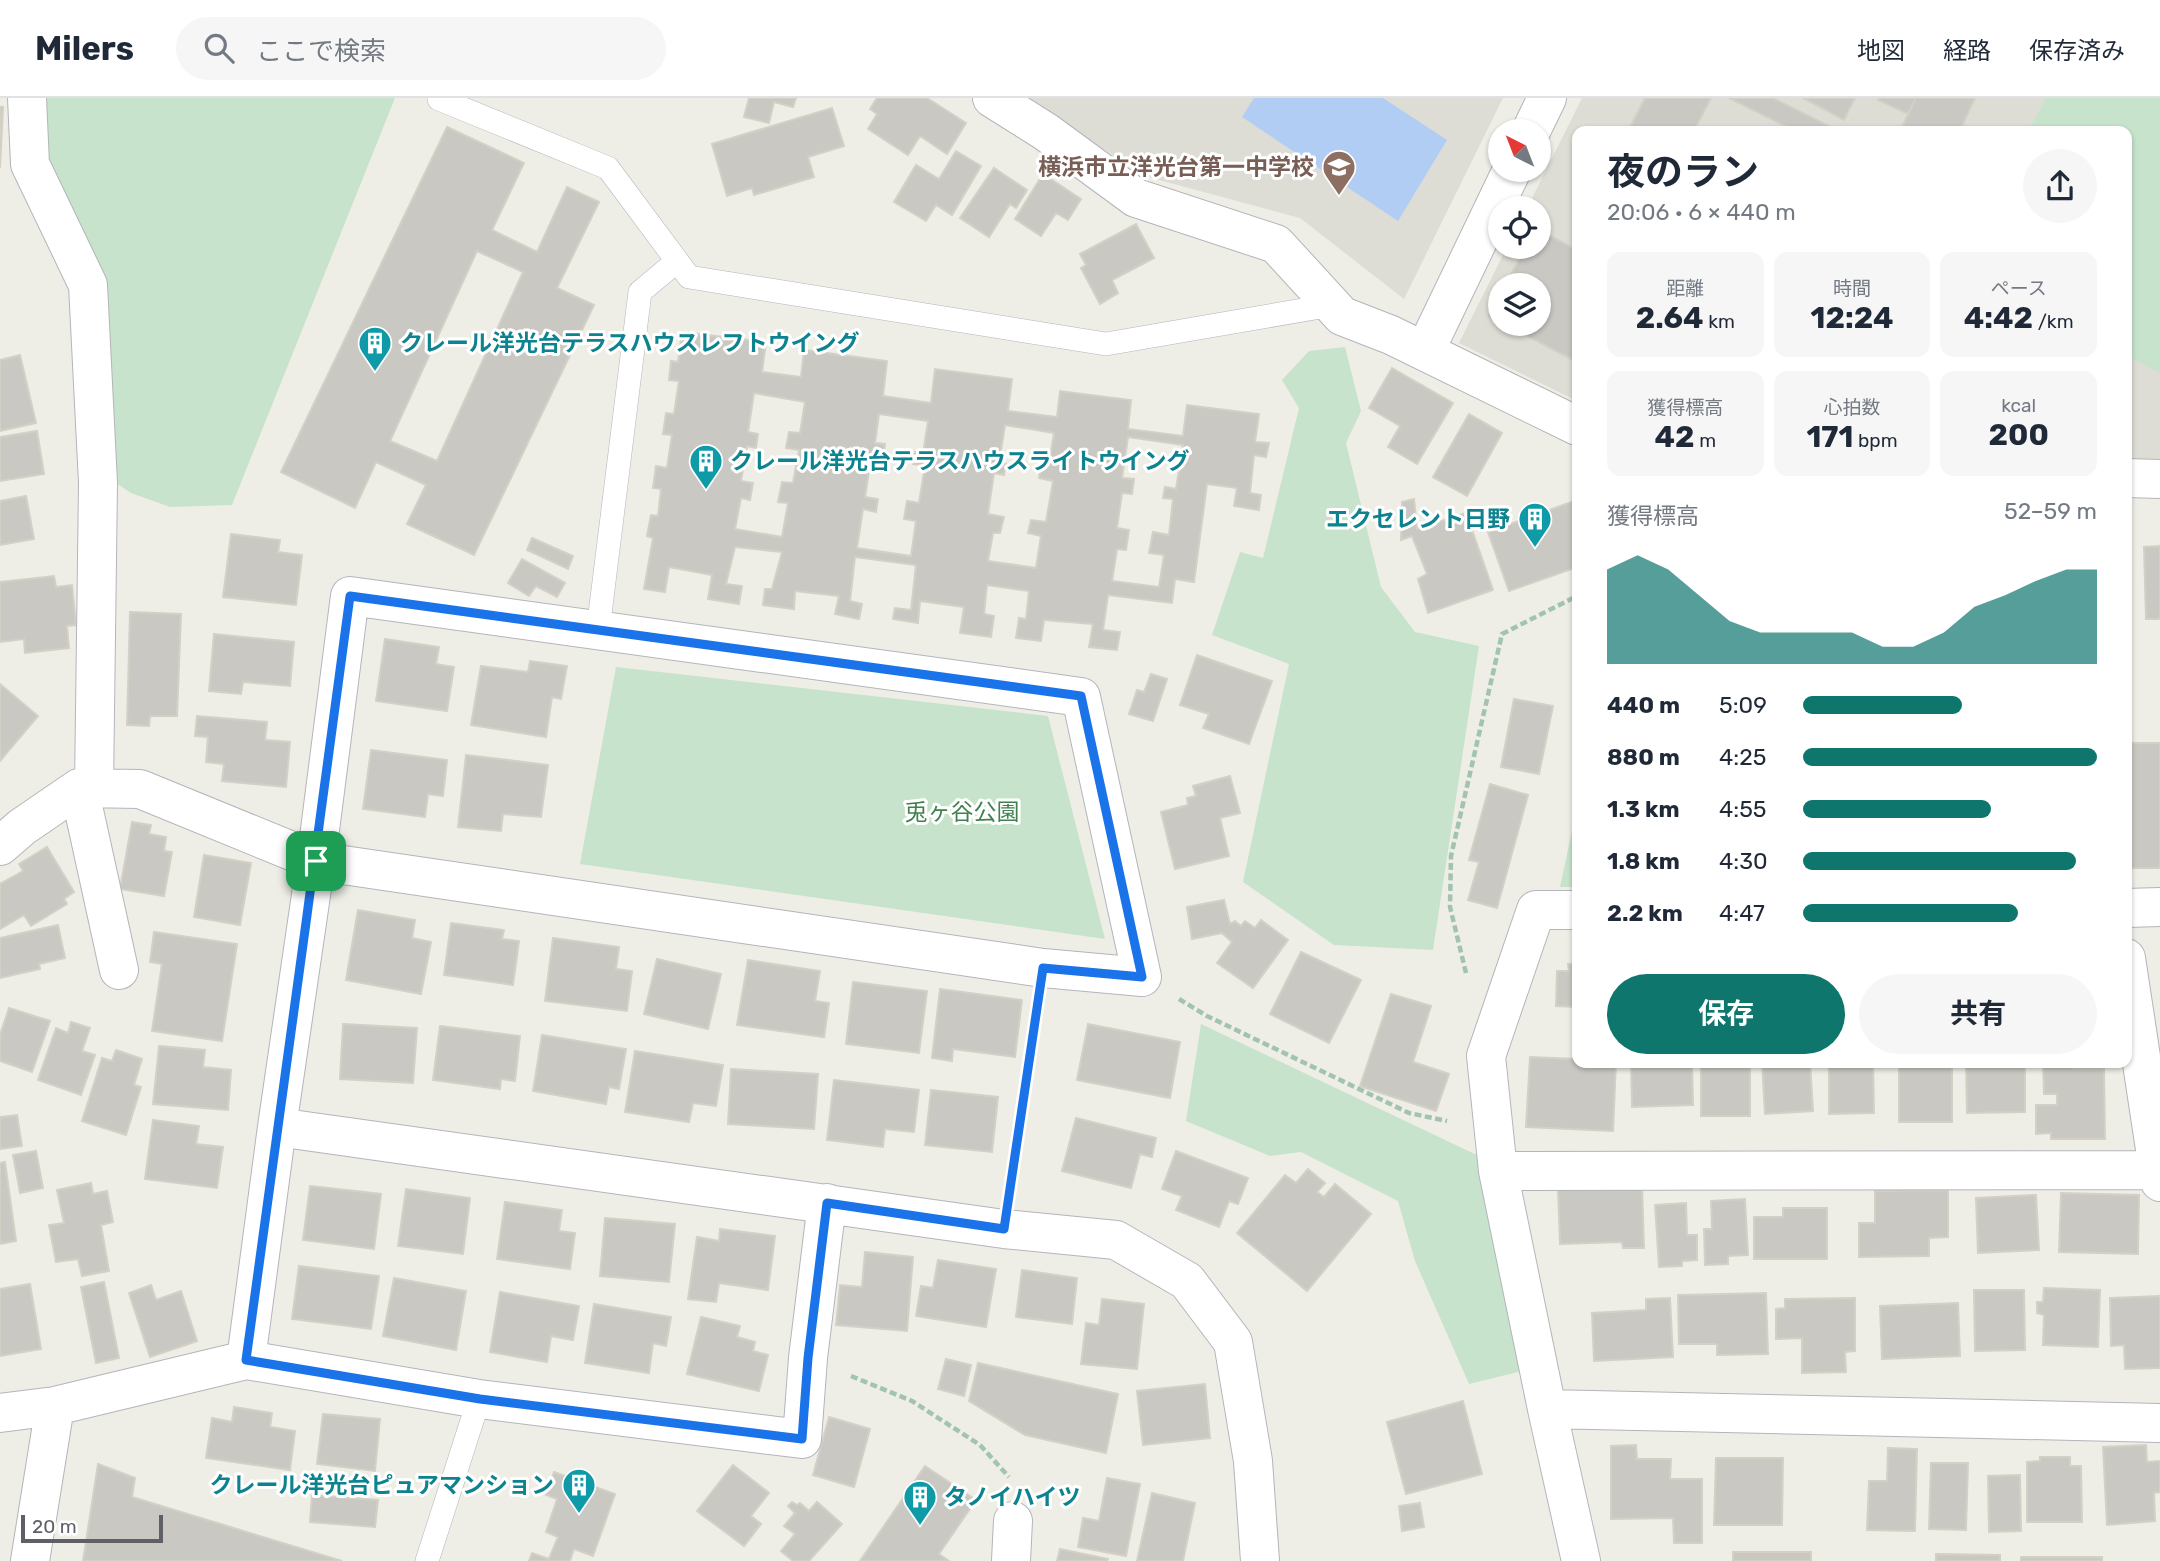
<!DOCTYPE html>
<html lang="ja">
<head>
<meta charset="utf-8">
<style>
	body { margin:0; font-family:Rubik,"Noto Sans JP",sans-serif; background:#f6f6f7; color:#1f2937; height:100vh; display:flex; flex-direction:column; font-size:26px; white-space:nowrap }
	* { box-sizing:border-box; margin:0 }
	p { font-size:23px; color:#747a83 }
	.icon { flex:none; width:38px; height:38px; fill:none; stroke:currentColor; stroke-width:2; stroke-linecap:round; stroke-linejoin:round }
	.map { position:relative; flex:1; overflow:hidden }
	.sheet { position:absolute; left:1572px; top:28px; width:560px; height:942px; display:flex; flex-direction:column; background:#fff; border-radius:14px; box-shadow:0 2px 5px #0004 }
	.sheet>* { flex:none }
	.needle { width:46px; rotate:318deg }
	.controls { position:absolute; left:1488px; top:21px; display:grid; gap:14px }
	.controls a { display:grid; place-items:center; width:63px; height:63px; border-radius:50%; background:#fff; box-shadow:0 2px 5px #0004; font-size:35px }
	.scale { position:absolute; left:21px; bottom:18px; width:142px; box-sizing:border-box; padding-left:7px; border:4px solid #5e6065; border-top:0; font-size:19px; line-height:24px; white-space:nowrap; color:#5e6065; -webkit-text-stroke:5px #fff; paint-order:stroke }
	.pin { position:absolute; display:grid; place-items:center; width:60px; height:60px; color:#fff; margin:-30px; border-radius:14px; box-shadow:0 4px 10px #0006 }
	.round { display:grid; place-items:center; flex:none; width:74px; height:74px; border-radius:37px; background:#f6f6f7 }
	.summary { display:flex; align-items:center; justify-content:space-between; height:119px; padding:0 35px }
	h1 { font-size:38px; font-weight:700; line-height:52px }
	.metrics { display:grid; grid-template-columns:repeat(3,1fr); gap:10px; height:119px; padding:7px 35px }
	.metrics div { display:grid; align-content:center; border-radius:14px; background:#f6f6f7; text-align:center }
	.metrics b { font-size:30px; font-weight:700 }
	.metrics small { font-size:19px; font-weight:400 }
	.metrics p { font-size:19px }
	.chart { height:196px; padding:14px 35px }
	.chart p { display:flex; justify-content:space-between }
	.chart svg { width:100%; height:126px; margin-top:7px; fill:#0f766e; opacity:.7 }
	.primary-button { display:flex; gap:14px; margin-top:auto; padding:14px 35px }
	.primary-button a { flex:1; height:80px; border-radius:42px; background:#0f766e; color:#fff; font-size:28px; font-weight:700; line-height:80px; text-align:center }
	.primary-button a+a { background:#f6f6f7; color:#1f2937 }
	ul { padding:0 35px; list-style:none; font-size:23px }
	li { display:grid; grid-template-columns:112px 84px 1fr; align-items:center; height:52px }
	li i { height:18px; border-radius:9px; background:#0f766e }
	header { display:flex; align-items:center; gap:42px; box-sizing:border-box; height:98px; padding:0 35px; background:#fff; border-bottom:2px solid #e0e1e3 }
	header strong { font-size:33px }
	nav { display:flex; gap:38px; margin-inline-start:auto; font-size:24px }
	.search { width:490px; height:63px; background:#f6f6f7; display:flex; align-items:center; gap:18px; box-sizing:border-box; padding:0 24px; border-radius:38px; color:#747a83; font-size:26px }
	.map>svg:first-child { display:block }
	.education { fill:#deddd5; fill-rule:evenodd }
	.green { fill:#c7e3cb }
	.water { fill:#b1cdf4 }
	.building { fill:#cac8c3; stroke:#d3d1c6; stroke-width:2; fill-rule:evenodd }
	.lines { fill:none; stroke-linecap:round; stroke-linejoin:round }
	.lane-casing { stroke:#b4b5ba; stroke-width:24 }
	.street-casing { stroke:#b4b5ba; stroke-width:40 }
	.path { stroke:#a1c3b0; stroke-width:4.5; stroke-dasharray:7 3.5; stroke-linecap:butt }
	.lane { stroke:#fff; stroke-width:23 }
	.street { stroke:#fff; stroke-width:38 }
	.route-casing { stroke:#fff; stroke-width:14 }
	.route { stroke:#1a73e8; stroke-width:9 }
	.labels { text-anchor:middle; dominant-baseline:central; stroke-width:6; stroke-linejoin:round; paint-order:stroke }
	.education-label { font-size:23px; font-weight:bold; fill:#785e54; stroke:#fff; text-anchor:end }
	.culture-label { font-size:23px; font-weight:bold; fill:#0d838f; stroke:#fff; text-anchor:start }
	.park-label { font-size:23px; fill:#41814e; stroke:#fff }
</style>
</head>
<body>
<header>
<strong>Milers</strong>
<div class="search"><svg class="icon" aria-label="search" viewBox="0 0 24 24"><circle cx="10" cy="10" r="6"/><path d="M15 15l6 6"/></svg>ここで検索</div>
<nav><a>地図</a><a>経路</a><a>保存済み</a></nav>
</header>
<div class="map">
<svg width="2160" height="1463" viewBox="0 0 2160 1463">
	<rect width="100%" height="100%" fill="#eeeee7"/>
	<path class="education" d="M1022,0H1503L1404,201L1300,120L1148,79Z
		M1582,0H2160V365L2126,364V33H1577V303L1459,245L1507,149H1538V110H1527ZM1500,187H1538V226H1500Z"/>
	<path class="green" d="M46,0H395L232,407L170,409L131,395L116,385L48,66Z
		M2046,0H2160V275L2126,257V33H2028Z
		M1345,249L1361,313L1346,345L1381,489L1415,534L1479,548L1433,852L1334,847L1243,784L1289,566L1212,537L1240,454L1263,460L1299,310L1282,282L1309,253Z
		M616,569L1048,618L1105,841L580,766Z
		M1577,709V789H1560Z
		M1201,926L1481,1059L1526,1272L1469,1286L1415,1163L1398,1103L1301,1054L1270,1058L1186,1023Z"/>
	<path class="water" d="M1254,0H1383L1447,42L1398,123L1242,19Z"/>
	<path class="building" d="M749,0H796L793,9L774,4L769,25L744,19Z
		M877,0H927L966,25L947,56L920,38L908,57L868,31L877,16L870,11Z
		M1645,0H1711L1694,33H1628Z
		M1729,0H1773L1839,33H1795Z
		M1803,0H1855L1844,22Z
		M1879,0H1916L1908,16L1878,2Z
		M1916,0H1975L1960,33H1900Z
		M0,9H3L0,70Z
		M832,10L844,48L808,59L814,79L754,97L752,90L727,98L712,46Z
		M447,29L524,65L492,132L537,154L567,89L599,104L557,190L594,207L474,457L407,426L426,387L376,364L355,410L281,374ZM477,153L523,174L437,363L390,343Z
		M956,53L981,68L952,117L936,107L926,123L894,104L916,67L939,81Z
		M994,70L1027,92L1016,110L1010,106L989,139L960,120Z
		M1043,76L1081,101L1068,122L1056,115L1041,138L1015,121Z
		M1136,126L1154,160L1112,182L1118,195L1100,206L1081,170L1086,167L1080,156Z
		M1538,131L1577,152V264L1504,226H1538V187H1505L1526,149H1538Z
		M1500,198V224L1489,218Z
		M682,234L766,244L762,274L801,279L804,252L887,263L883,298L931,305L935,271L1012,281L1008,313L1057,319L1060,293L1131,302L1128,331L1183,338L1187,307L1259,316L1255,344L1269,345L1266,359L1254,357L1250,395L1261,397L1259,412L1234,408L1237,390L1207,386L1194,484L1175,481L1172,505L1108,497L1103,532L1120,534L1117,552L1089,549L1093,526L1044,522L1041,543L1016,540L1019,520L1026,521L1029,493L987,487L984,516L994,518L991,539L960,535L964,509L920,503L918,525L893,521L895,510L911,512L916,467L855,459L850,503L862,506L859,521L835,516L839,498L795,493L794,511L763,507L765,491H772L782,454L735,449L726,486L742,488L739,506L708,501L712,477L669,469L665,494L644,491L653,440L647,438L651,417L658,418L661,391L653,390L656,368L667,370L672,337L663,336L666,315L674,316L679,283L669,282L671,263L678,264ZM754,295L805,304L800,335L789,334L786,350L799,352L793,385L782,384L778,404L788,405L782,439L735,431L741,400L750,402L753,385L741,383L747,348L756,350L758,336L748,334ZM879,316L928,323L923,356L915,354L913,366L925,368L919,405L907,403L904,421L916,423L911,458L857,450L863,411L876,414L878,401L865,399L871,360L883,362L885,346L875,345ZM1005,327L1054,335L1049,366L1041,365L1039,380L1053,383L1046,424L1031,422L1028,435L1041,438L1036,470L988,463L993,435H1000L1004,419L988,416L994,375L1004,377L1006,366L999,365ZM1128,339L1183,347L1176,391L1165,389L1163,400L1173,401L1169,437L1153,434L1149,455L1164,457L1159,489L1112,483L1117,451L1126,452L1129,432L1117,430L1122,395L1132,396L1134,381L1122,380Z
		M20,257L36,325L0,333V262Z
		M1392,270L1453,305L1417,366L1388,349L1400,328L1369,310Z
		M1469,316L1502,335L1467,398L1433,379Z
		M37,333L44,376L0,383V339Z
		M26,398L34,441L0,447V403Z
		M1414,401L1417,431L1466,415L1493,492L1428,515L1418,481L1427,476L1412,438L1401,442L1402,404Z
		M1577,402V469L1509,493L1488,434Z
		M231,436L280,442L278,454L302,457L296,507L223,499Z
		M532,440L573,458L568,471L527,452Z
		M2160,448V521H2146L2144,449Z
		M522,461L565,485L557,499L536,488L529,498L508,485Z
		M54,478L56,489L72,487L76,527L67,528L69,550L25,555L24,541L0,544V484Z
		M130,514L181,516L177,618H150L149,628L127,627Z
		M214,536L294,544L290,588L243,584L241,596L209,593Z
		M385,541L439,549L436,566L454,569L447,613L376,603Z
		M1197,557L1272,583L1249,646L1203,630L1209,616L1180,607Z
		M530,563L567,568L561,601L552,599L546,639L471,627L481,568L528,574Z
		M1151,576L1167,581L1153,623L1129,616L1137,592L1144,594Z
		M0,586L38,618L0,663Z
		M1514,601L1553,608L1539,676L1501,669Z
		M197,618L267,624L265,642L290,644L286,689L222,683L224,666L206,664L208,639L195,638Z
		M2126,645H2160V770H2126Z
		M371,652L447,662L443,698L428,696L425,719L363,711Z
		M466,657L548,667L541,719L503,716L501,733L458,729Z
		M1230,678L1240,715L1220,720L1229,758L1175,771L1161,714L1188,707L1187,700L1196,698L1193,688Z
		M1490,686L1528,697L1497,810L1468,802L1479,764L1469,762Z
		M132,724L151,727L149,736L166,739L164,753L172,754L164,798L120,791Z
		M47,749L74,794L64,801L67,806L31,828L24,817L0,831V786L23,773L19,766Z
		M204,757L251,765L240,827L194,819Z
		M1224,802L1230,826L1235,823L1241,828L1245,823L1255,830L1261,822L1288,842L1253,890L1217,865L1232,844L1222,835L1192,841L1187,809Z
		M358,812L415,822L412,840L431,844L421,896L346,882Z
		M451,825L504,832L502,841L519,843L513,887L444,877Z
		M58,827L65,860L39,866L40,871L0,880V840Z
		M154,834L237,846L222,943L152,933L162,866L150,864Z
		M553,840L619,849L616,871L632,873L627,913L545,903Z
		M1301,854L1361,882L1329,945L1270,916Z
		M657,861L721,876L708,931L644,916Z
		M748,862L820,873L815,903L829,905L824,939L737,927Z
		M1568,866H1577V909L1556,908L1557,873H1569Z
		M853,884L927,893L919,955L846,946Z
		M940,891L1022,902L1015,959L953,951L952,963L932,960Z
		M1391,896L1431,908L1413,964L1449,976L1436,1013L1360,988Z
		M9,910L50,923L32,974L0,963V937Z
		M71,924L90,930L82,953L95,957L81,997L38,982L56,930L68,935Z
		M343,926L417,930L413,985L340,981Z
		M1088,926L1180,944L1170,1000L1077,982Z
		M440,928L520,938L515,983L501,981L500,991L433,982Z
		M542,937L626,951L619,991L609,989L606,1006L533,993Z
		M159,948L205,952L203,969L231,972L228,1012L153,1006Z
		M116,952L142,961L134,987L141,989L126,1037L82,1023L102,960L112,963Z
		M635,953L723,967L716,1008L693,1005L689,1024L625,1014Z
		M1530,959L1577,961V964H1616L1613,1033L1526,1029Z
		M1631,964H1692L1693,1007L1632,1009Z
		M1701,964H1750V1018H1701Z
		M1762,964H1810L1813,1013L1765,1016Z
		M1829,964H1873L1874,1015L1829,1016Z
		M1899,964L1952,966V1024H1899Z
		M1966,964H2025V1014L1967,1015Z
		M2034,964H2074V971H2104L2105,1041H2051V1035L2036,1036V1007H2057V996H2044L2043,967L2034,968Z
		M731,971L818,976L814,1031L728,1026Z
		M834,982L919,992L914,1034L885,1031L883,1049L827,1042Z
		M931,992L998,999L992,1054L925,1047Z
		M17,1017L22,1048L0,1051V1019Z
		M1076,1020L1156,1040L1152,1059L1140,1056L1131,1090L1062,1073Z
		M153,1022L199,1028L196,1046L223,1049L217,1090L145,1081Z
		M36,1053L43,1090L20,1095L13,1057Z
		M1176,1053L1248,1080L1238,1106L1229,1103L1219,1129L1176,1112L1182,1098L1162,1091Z
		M5,1064L16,1143L0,1146V1065Z
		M1308,1071L1325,1085L1317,1094L1324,1099L1335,1086L1371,1116L1307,1193L1237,1135L1285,1077L1296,1085Z
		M91,1085L93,1096L107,1093L113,1124L101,1127L109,1173L82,1178L78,1161L56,1164L49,1127L64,1125L57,1092Z
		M310,1088L381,1096L374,1151L303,1142Z
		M1642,1088L1644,1150H1623L1622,1144L1560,1146L1558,1091Z
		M406,1091L470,1100L463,1156L398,1148Z
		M1948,1092V1139L1929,1140V1158L1859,1159V1125H1875V1093Z
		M2061,1095L2139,1097L2138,1156L2059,1154Z
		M2036,1097L2039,1152L1978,1155L1976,1100Z
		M1745,1101L1748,1157L1728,1158V1166L1705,1167L1704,1131H1712L1711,1103Z
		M505,1104L562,1112L559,1133L575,1135L570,1171L497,1161Z
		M1686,1105L1687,1137H1697V1162L1682,1163V1168L1659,1169L1655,1107Z
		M1783,1110H1827V1161H1754V1119H1783Z
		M605,1120L675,1126L669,1184L600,1178Z
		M720,1131L775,1138L768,1192L719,1185L716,1204L688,1201L697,1139L719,1143Z
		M865,1154L913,1159L907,1233L836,1227L840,1187L862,1189Z
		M938,1162L996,1171L986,1229L916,1218L921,1188L933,1190Z
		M299,1168L379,1178L371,1231L292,1221Z
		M1022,1172L1077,1180L1072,1226L1016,1219Z
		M394,1180L466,1193L456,1252L383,1238Z
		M104,1184L119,1260L96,1265L81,1189Z
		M30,1186L41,1251L0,1258V1191Z
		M151,1187L156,1202L181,1193L197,1243L150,1259L129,1195Z
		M2044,1190L2100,1192L2098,1249L2043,1247L2044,1217L2037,1215V1204H2043Z
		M1974,1192H2024L2025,1252L1975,1253Z
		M500,1194L579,1208L573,1242L551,1238L547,1264L490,1254Z
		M1766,1195L1768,1256L1717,1257V1246H1679L1678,1197Z
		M2160,1198V1270L2125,1271L2124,1247L2111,1248L2110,1200Z
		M1670,1200L1673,1259L1594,1263L1592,1215L1646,1212V1201Z
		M1855,1200V1253L1845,1254L1846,1274L1802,1275V1240L1776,1241V1211L1785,1210V1201Z
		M1102,1201L1144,1206L1137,1271L1081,1266L1086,1225L1099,1227Z
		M1958,1205L1960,1258L1882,1261L1880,1208Z
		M594,1206L671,1219L666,1248L653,1245L649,1275L585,1265Z
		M701,1219L740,1228L737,1239L755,1244L753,1253L768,1257L759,1293L687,1276Z
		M946,1261L971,1267L964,1298L938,1291Z
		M978,1265L1118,1296L1106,1355L1025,1337L969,1303Z
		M1205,1286L1210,1340L1143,1347L1137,1293Z
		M1463,1303L1482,1376L1406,1396L1387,1324Z
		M234,1309L272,1315L270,1329L295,1333L290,1372L206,1360L212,1320L232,1324Z
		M323,1316L380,1321L375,1373L317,1366Z
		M829,1319L870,1331L854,1389L813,1377Z
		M1636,1347L1637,1361H1671L1670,1381H1702V1445H1674L1673,1420L1611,1421V1348Z
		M2146,1347L2147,1364L2160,1363V1394L2154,1395L2155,1423L2107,1427L2103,1349Z
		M1888,1350L1917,1351L1915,1433L1867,1432L1869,1383H1887Z
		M2040,1359H2070V1368H2081L2082,1424H2027V1364L2040,1363Z
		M1716,1360H1783L1782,1427H1714Z
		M1931,1365H1968L1966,1432L1929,1431Z
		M98,1366L135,1380L132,1399L342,1463H83Z
		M733,1367L769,1395L751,1418L761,1426L744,1448L697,1413Z
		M925,1368L976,1402L939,1456L949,1463H860Z
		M554,1374L615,1396L593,1458L574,1451L570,1463H529L532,1455L549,1461L558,1439L546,1434L557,1401L546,1397Z
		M2020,1377L2021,1433L1989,1434L1988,1378Z
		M1107,1380L1140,1386L1126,1458L1078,1449L1083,1420L1099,1423Z
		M1152,1395L1195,1405L1183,1463H1137Z
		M312,1397L378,1402L375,1429L310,1424Z
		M792,1404L797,1407L800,1405L809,1413L817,1404L842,1426L809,1463H793L781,1453L795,1436L784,1428L795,1415L788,1408Z
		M1420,1405L1424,1429L1402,1433L1399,1408Z
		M1060,1451L1108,1461L1107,1463H1057Z
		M1733,1454H1811V1463H1733Z
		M1936,1456L2000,1457V1463H1936Z
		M2021,1459H2102V1463H2021Z"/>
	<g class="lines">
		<defs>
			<path id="lane" d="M439,1L608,70L689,179L1106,246L1332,207
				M598,532L640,194L676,164
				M427,1463L479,1301"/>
			<path id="street" d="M27,0L30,66L88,187L98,385L94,690
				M992,0L1046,34L1136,100L1276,146L1342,218L1391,237L1577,328
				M1531,33L1547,0
				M1425,253L1512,72
				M2126,380L2160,381
				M79,690L119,872
				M0,748L22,729L79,690L140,691L316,763L1043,870L1142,879L1081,599L350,498L316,763L277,1029
				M2126,810L2160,809
				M2126,860L2160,1084
				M2160,1072L1498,1073L1547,1311L2160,1325
				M1498,1073L1486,958L1536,812H1577
				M827,1105L808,1260L802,1341L479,1301L246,1262L277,1029L1004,1131L1116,1142L1187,1183L1233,1244L1253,1363L1260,1463
				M1547,1311L1581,1463
				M0,1315L55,1308L246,1262
				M30,1463L55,1308
				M1011,1463L1013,1423"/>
		</defs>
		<use href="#lane" class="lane-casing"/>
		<use href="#street" class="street-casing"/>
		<path class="path" d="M1466,875L1450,809L1451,758L1502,536L1577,498
			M1179,901L1207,918L1409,1015L1447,1023
			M1010,1089L1037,914
			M851,1278L912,1303L980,1347L1009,1379"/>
		<use href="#lane" class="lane"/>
		<use href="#street" class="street"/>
	</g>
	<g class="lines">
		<defs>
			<path id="route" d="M350,498L1081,598L1142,879L1043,870L1004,1131L827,1105L808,1260L802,1341L480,1301L246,1262C280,1007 317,753 350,498Z"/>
		</defs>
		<use href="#route" class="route-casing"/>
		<use href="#route" class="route"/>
	</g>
	<defs>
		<symbol id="school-pin" viewBox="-11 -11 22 30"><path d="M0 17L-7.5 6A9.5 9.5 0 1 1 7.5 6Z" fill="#8d6e63" stroke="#fff"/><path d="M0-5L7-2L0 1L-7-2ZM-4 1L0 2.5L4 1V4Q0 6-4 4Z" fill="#fff"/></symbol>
		<symbol id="building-pin" viewBox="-11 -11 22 30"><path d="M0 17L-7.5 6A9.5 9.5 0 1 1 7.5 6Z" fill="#0f9aa8" stroke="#fff"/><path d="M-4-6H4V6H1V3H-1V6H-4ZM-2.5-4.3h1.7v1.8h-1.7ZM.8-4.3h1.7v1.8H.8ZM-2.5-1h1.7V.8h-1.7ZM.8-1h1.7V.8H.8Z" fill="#fff"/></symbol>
	</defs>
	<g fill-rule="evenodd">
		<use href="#school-pin" x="1320" y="50" width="38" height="52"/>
		<use href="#building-pin" x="356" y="226" width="38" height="52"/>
		<use href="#building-pin" x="687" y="344" width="38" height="52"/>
		<use href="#building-pin" x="1516" y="402" width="38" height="52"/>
		<use href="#building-pin" x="560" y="1368" width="38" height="52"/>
		<use href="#building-pin" x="901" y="1380" width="38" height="52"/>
	</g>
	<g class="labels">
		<g class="education-label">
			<text x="1314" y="69">横浜市立洋光台第一中学校</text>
		</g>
		<g class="culture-label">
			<text x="400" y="245">クレール洋光台テラスハウスレフトウイング</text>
			<text x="730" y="363">クレール洋光台テラスハウスライトウイング</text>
			<text x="1510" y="421" text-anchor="end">エクセレント日野</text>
			<text x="554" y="1387" text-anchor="end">クレール洋光台ピュアマンション</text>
			<text x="944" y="1399">タノイハイツ</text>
		</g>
		<g class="park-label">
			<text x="962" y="714">兎ヶ谷公園</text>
		</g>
	</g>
</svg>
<div class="controls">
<a><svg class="needle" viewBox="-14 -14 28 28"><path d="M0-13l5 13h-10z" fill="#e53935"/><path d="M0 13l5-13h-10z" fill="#747a83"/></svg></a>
<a><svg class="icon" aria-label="locate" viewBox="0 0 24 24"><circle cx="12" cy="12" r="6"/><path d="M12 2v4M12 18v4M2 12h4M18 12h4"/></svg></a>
<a><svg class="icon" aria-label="layers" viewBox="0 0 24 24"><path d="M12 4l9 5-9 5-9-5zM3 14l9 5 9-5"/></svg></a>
</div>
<div class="scale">20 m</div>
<div class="pin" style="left:316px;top:763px;background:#1e9e55"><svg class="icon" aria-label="arrive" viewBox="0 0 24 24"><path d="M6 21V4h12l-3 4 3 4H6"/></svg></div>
<section class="sheet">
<div class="summary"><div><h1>夜のラン</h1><p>20:06 · 6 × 440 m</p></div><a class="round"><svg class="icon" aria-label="share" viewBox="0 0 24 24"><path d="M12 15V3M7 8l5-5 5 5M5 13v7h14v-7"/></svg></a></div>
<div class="metrics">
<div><p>距離</p><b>2.64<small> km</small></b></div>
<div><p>時間</p><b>12:24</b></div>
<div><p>ペース</p><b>4:42<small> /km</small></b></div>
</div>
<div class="metrics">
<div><p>獲得標高</p><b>42<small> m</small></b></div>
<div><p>心拍数</p><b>171<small> bpm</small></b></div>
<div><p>kcal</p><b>200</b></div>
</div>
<div class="chart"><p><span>獲得標高</span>52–59 m</p>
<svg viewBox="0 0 160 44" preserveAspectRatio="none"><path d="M0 44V11L10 6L20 11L30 20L40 29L50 33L60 33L70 33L80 33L90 38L100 38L110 33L120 24L130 20L140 15L150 11L160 11V44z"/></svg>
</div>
<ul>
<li><b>440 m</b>5:09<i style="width:54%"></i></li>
<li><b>880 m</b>4:25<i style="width:100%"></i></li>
<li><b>1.3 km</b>4:55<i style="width:64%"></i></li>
<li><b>1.8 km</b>4:30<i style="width:93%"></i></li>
<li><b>2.2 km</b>4:47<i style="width:73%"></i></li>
</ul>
<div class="primary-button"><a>保存</a><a>共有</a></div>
</section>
</div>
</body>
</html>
